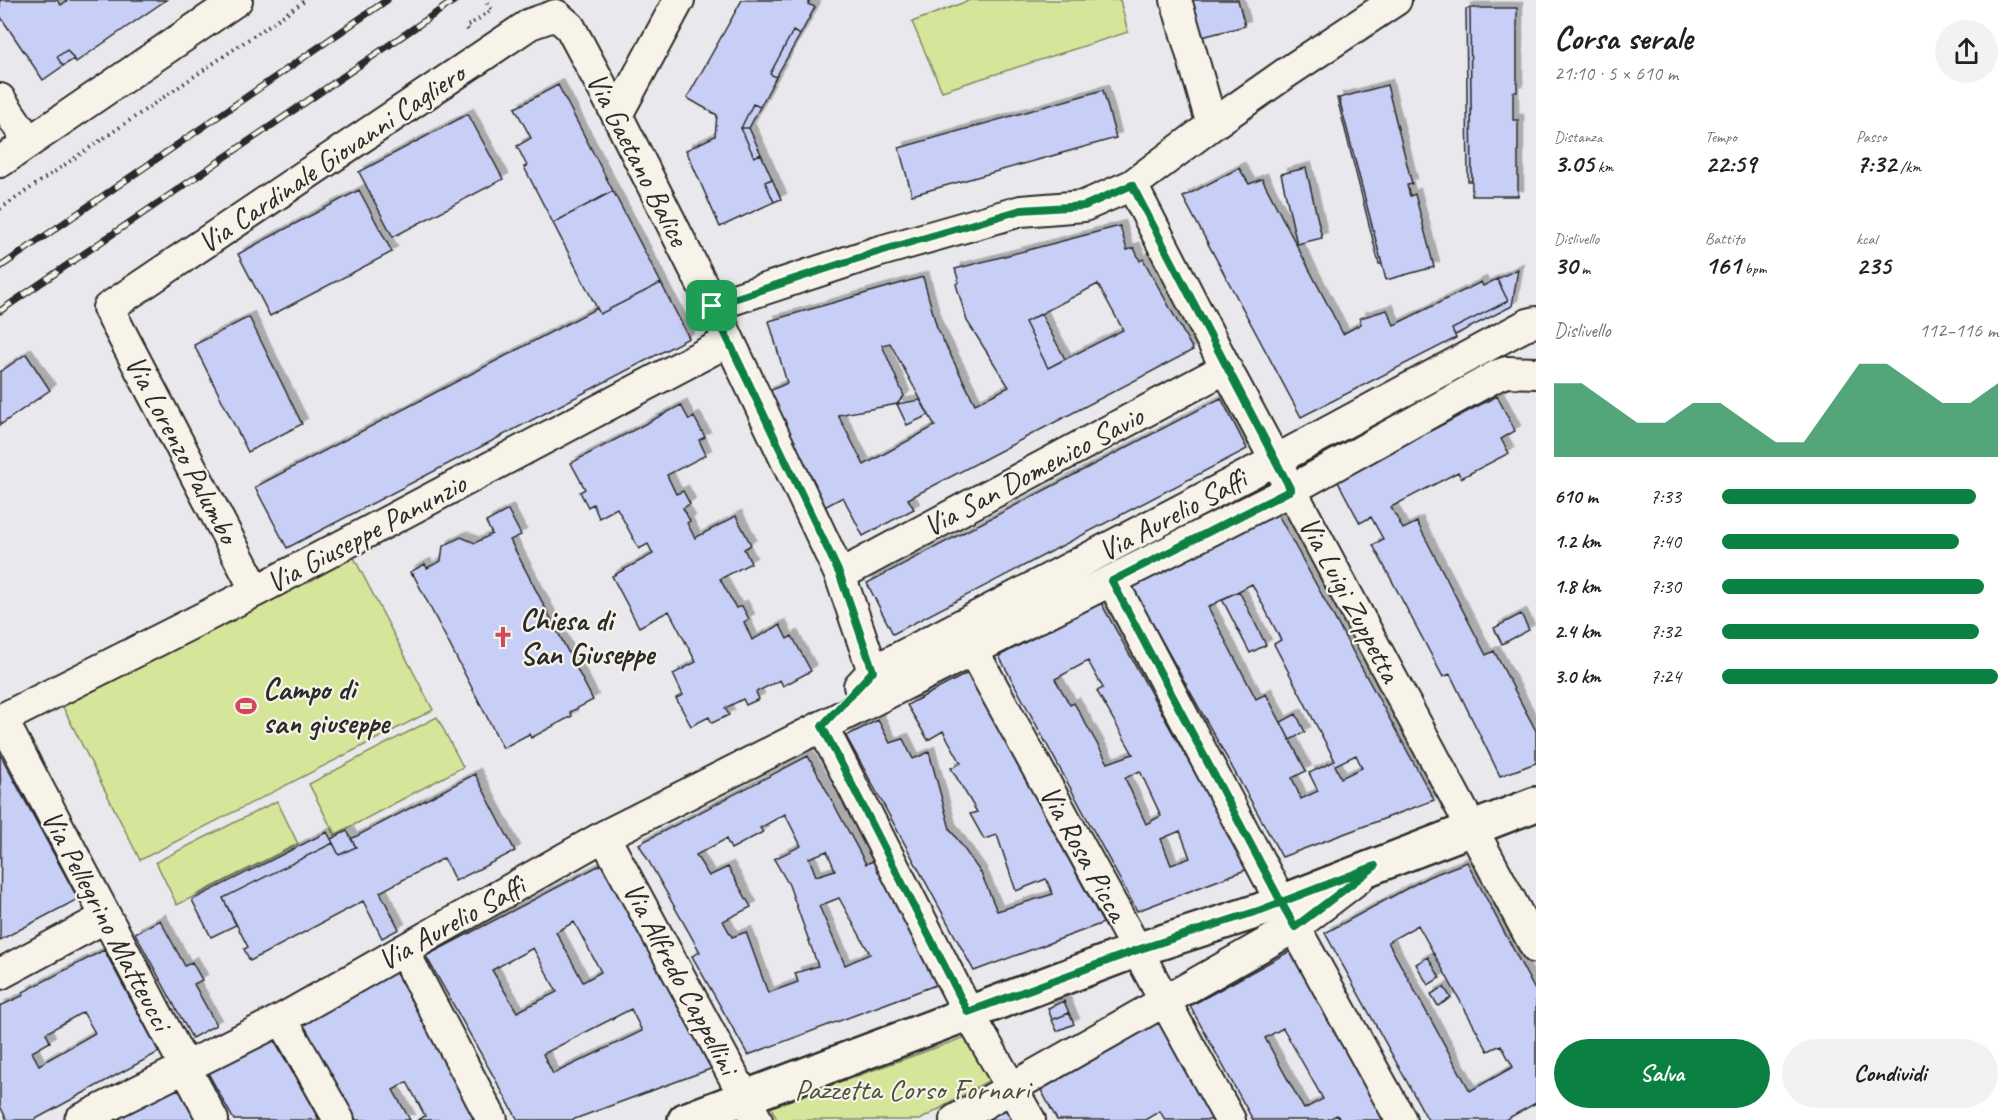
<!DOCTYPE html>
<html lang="it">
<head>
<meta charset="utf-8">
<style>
	body { margin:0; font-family:Caveat,sans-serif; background:#f2f2f2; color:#202124; height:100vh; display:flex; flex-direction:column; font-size:22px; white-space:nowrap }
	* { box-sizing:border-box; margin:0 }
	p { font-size:20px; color:#757577 }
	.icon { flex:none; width:33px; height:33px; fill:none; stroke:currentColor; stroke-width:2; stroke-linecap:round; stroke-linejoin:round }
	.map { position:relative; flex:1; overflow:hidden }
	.sheet { display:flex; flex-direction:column; background:#fff; width:480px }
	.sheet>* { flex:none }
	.pin { position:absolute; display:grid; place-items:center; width:51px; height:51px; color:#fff; margin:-26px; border-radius:12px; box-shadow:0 3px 9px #0006 }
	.round { display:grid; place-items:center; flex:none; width:63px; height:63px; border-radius:32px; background:#f2f2f2 }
	.summary { display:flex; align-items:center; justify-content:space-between; height:102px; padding:0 18px }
	h1 { font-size:33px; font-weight:800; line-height:45px }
	.stats { display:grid; grid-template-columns:repeat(3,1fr); gap:9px; height:102px; padding:6px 18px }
	.stats div { display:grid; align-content:center }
	.stats b { font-size:26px; font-weight:800 }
	.stats small { font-size:16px; font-weight:400 }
	.stats p { font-size:16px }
	.chart { height:168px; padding:12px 18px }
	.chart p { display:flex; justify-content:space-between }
	.chart svg { width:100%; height:108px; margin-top:6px; fill:#0b8043; opacity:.7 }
	.cta { display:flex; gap:12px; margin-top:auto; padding:12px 18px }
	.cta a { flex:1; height:69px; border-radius:36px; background:#0b8043; color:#fff; font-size:24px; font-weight:800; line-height:69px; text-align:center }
	.cta a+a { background:#f2f2f2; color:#202124 }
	ul { padding:0 18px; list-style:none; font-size:20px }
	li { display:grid; grid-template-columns:96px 72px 1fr; align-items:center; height:45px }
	li i { height:15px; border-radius:8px; background:#0b8043 }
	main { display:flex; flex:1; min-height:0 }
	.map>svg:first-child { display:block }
	.green { fill:#d5e69a; stroke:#808862; stroke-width:1.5 }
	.building { fill:#c8cff7; stroke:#2b2b2b; stroke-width:1.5; fill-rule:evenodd; filter:url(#shadow) }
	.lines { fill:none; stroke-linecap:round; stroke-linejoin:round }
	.minor-casing { stroke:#2b2b2b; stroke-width:34 }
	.tertiary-casing { stroke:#2b2b2b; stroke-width:38 }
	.path { stroke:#2b2b2b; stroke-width:4; stroke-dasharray:1.5 4.5; stroke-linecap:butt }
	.minor { stroke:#f7f3e8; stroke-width:30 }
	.tertiary { stroke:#f7f3e8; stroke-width:33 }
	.rail-casing { stroke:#2b2b2b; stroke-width:7 }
	.rail { stroke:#f7f3e8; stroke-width:4.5; stroke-dasharray:14; stroke-linecap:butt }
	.route-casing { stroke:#fff; stroke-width:12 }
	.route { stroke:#0b8043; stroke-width:8 }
	.labels { text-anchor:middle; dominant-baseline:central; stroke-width:4.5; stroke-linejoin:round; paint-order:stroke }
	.street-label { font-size:30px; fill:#2b2b2b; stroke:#f7f3e8 }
	.poi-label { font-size:30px; font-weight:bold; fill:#2b2b2b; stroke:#f7f3e8; text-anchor:start }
	.park-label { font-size:30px; fill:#4d5041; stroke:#f7f3e8 }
</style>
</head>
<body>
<main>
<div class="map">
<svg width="1536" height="1120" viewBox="0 0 1536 1120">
	<defs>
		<filter id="shadow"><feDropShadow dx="5.5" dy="-5.5" stdDeviation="0" flood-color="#0004"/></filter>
	</defs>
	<rect width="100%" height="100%" fill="#e9e8ec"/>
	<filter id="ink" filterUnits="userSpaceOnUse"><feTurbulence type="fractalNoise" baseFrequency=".0167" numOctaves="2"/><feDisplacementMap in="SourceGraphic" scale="12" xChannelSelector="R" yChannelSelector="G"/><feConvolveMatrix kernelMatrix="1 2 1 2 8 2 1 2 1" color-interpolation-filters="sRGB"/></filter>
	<g filter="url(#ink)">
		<path class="green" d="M970,0H1120L1128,32L942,91L912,22Z
			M351,552L433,710L140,860L60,701Z
			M437,717L463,767L335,835L309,784Z
			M277,801L298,844L177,905L156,862Z
			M971,1035L993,1078L920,1120H777L771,1107Z"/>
		<path class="building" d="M0,0H57L61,5L68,0H166L76,62L67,50L57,57L63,66L43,80L0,16Z
			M742,0H810L808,4L815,7L800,35L793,31L770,74L776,77L760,107L753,104L741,128L754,157L761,154L772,179L765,182L774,202L720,227L686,150L715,136L717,115L687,98Z
			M1188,0H1238L1245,26L1198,38Z
			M1470,8L1472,181H1468L1466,9Z
			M1470,8H1517V92H1513V120H1518V196H1472Z
			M793,31L800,35L776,77L770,74Z
			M67,50L74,59L63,66L57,57Z
			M558,85L613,191L553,223L524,167L527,166L517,146L531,138L515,108Z
			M1387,85L1412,184L1407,185L1410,196L1415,194L1434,267L1386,280L1339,98Z
			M1103,90L1116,138L912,195L899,148Z
			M1337,98H1339L1382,264H1379Z
			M753,104L760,107L749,128H741Z
			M468,114L503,179L393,237L359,172Z
			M741,128H749L761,154L754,157Z
			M1239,168L1249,184L1262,179L1343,334L1361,324L1360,318L1387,310L1394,325L1481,282L1483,286L1497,279L1508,301L1452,329L1456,338L1301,417L1183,197Z
			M1306,168L1322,238L1297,244L1281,174Z
			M772,179L781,199L774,202L765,182Z
			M359,190L392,252L270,316L238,254Z
			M613,191L661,283L600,314L553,223Z
			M1120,226L1127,250L1134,248L1140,261L1143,259L1193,350L908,499L914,509L863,536L843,497L821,509L810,488L816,485L767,392L787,383L769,321L923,277L937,328L975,404L1009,387L967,321L956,284L959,282L955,269ZM1098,284L1123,330L1048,368L1025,322ZM890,343L935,426L864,465L838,415L897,404L904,396L882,345Z
			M1518,269L1512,306L1455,335L1452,329L1508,301L1497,279Z
			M661,283L689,338L287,548L255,487L597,308L600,314Z
			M1041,314L1065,359L1048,368L1025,322Z
			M249,317L302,424L248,452L194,345Z
			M26,354L50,390L0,425V372Z
			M1497,396L1515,431L1501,439L1509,453L1461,478L1458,472L1391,507L1403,529L1417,522L1486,655L1494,651L1536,731V763L1500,776L1450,674L1443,677L1373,545L1383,539L1371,517L1360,523L1337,480Z
			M1221,398L1247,449L893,634L867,583Z
			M920,400L929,415L907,425L897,404Z
			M681,405L689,420L694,417L705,437L699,440L706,455L667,475L676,494L683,491L690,504L683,508L690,521L687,523L695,538L736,516L751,545L744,549L751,563L720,579L736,608L742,606L749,619L744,622L752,640L780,625L787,639L792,636L811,671L783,686L780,680L756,692L759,699L746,705L743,699L725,708L729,715L712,723L709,717L691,726L676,698L683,695L673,674L696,662L669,611L639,627L612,576L653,554L648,544L639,549L617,508L599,518L593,504L588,507L580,492L585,489L571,463Z
			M508,510L521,535L510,540L593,700L570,712L572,716L531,738L529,734L503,748L413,574L411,575L410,572L425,564L427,568L441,561L443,546L461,537L475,543L492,534L486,522Z
			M1276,511L1434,800L1282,857L1132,587ZM1252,584L1281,640L1274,644L1335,761L1309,773L1318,791L1301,799L1292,778L1306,771L1266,694L1256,699L1208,607ZM1356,755L1362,768L1341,778L1335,765Z
			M1239,591L1266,645L1250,653L1222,599Z
			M1101,603L1248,869L1137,911L999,656ZM1088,661L1103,688L1097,691L1133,754L1108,763L1074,703L1070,705L1055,679ZM1140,771L1161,816L1146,824L1125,778ZM1180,831L1190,858L1171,865L1161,839Z
			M1521,614L1529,630L1502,644L1494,628Z
			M968,673L1103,923L974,971L846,736L878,720L890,743L903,739L913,759L929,752L950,829L981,873L997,911L1053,894L1046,879L1016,891L997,835L984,839L970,814L977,812L951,768L961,763L943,731L928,740L907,705Z
			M1296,714L1305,732L1290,740L1281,722Z
			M0,754L78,899L0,940L1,814Z
			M808,756L866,864L873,861L941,983L748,1055L692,956L700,952L639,844ZM785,814L801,846L774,859L789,885L818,966L795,973L798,982L768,993L746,932L732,937L723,921L751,907L728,867L709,876L696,855L726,839L731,849L763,832L760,828ZM827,851L835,870L816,876L809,858ZM839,898L870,954L845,965L819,906Z
			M475,774L515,851L455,881L444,858L380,892L399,929L382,938L363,901L250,961L244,949L248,947L223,898L333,843L339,855L356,847L351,839Z
			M347,831L356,847L339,855L331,839Z
			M327,832L333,843L223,898L236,925L211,937L192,900Z
			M1467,862L1536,992V1103L1505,1120H1428L1325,933L1428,877ZM1418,925L1488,1051L1501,1045L1513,1067L1470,1091L1388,942Z
			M602,864L713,1068L572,1120H518L426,956ZM574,922L601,972L583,982L556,932ZM533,948L557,992L517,1012L492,970ZM631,1009L642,1031L553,1074L543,1054Z
			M160,920L185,966L192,962L202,980L194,984L216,1025L192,1038L135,933Z
			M104,950L159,1052L34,1120H7L0,1106V1006L24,995L23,992ZM83,1012L95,1033L39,1065L32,1052L50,1042L46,1033Z
			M1292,950L1385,1120H1340L1337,1115L1327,1120H1253L1190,1006ZM1283,1028L1323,1099L1304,1109L1265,1038Z
			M1428,957L1440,978L1428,985L1416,964Z
			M395,972L478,1120H418L425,1116L407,1082L393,1090L410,1120H356L301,1021Z
			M1444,987L1451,998L1438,1006L1431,994Z
			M1064,1001L1069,1013L1052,1020L1048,1008Z
			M1069,1013L1074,1024L1057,1031L1052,1020Z
			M1159,1022L1213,1120H1165L1160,1111L1145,1120H1057L1040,1088Z
			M272,1036L319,1120H234L207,1071Z
			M177,1086L195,1120H113Z
			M1008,1106L1015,1120H983Z"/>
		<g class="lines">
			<defs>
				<path id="minor" d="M1176,0L1212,125
					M0,99L29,142
					M617,115L679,0
					M0,162L237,0
					M1132,185L1226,368L1536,948
					M713,306L877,252L1021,211L1084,206L1132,185L1212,125L1286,73L1396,0
					M840,575L1226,368
					M1112,581L1281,902L1401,1120
					M256,591L108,308L530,24L556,15L570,27L617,115L713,306L840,575L873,671
					M972,649L1230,1120
					M859,686L873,671L1276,460L1528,324L1536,322
					M2,719L213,1120
					M0,720L256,591L729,341
					M822,726L968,1012L1030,1120
					M604,836L757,1120
					M403,950L492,1120
					M0,974L106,917
					M282,1019L339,1120
					M80,1120L282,1019L604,836L1291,490L1498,375L1507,372L1536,373
					M955,1120L1295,927L1359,878"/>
				<path id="tertiary" d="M685,1120L1137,950L1261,910L1536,804"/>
			</defs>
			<use href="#minor" class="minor-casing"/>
			<use href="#tertiary" class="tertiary-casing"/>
			<path class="path" d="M468,30L466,27L492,10L485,0
				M0,209L306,0"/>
			<use href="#minor" class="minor"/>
			<use href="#tertiary" class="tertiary"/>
			<defs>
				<path id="rail" d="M0,267L387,0
					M0,311L455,0"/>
			</defs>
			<use href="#rail" class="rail-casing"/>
			<use href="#rail" class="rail"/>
		</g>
	</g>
	<g class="lines" filter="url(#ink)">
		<defs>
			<path id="route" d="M712,306L840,575L873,671L822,726L968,1012L1137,950L1261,910L1375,866L1295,927L1281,902L1112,581L1291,490L1132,185L1084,206L1021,210L877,252L712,306"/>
		</defs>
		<use href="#route" class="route-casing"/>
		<use href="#route" class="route"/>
	</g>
	<defs>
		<symbol id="church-bare" viewBox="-9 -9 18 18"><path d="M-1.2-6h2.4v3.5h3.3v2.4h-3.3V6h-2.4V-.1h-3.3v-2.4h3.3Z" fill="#d1495b" stroke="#f7f3e8" stroke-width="2.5" paint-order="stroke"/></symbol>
		<symbol id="stadium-bare" viewBox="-9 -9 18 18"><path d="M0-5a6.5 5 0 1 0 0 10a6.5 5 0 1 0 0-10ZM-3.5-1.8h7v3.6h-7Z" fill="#d1495b" stroke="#f7f3e8" stroke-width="2.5" paint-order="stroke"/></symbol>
	</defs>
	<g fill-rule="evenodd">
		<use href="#church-bare" x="488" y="622" width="30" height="30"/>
		<use href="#stadium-bare" x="231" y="691" width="30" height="30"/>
	</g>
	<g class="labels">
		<g class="street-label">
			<text transform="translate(331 158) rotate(-34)">Via Cardinale Giovanni Cagliero</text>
			<text transform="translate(638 159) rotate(63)">Via Gaetano Balice</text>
			<text transform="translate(182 449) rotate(62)">Via Lorenzo Palumbo</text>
			<text transform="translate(1033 471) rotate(-28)">Via San Domenico Savio</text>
			<text transform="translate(1172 515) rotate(-28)">Via Aurelio Saffi</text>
			<text transform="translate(366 533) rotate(-28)">Via Giuseppe Panunzio</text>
			<text transform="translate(1350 599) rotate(62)">Via Luigi Zuppetta</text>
			<text transform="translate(1084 853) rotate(61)">Via Rosa Picca</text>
			<text transform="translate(107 920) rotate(62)">Via Pellegrino Matteucci</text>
			<text transform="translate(451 923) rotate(-29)">Via Aurelio Saffi</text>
			<text transform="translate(681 978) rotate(62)">Via Alfredo Cappellini</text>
		</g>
		<g class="poi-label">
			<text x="520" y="620">Chiesa di<tspan x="520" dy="34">San Giuseppe</tspan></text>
			<text x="263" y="689">Campo di<tspan x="263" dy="34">san giuseppe</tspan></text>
		</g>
		<g class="park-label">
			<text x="912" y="1089">Pazzetta Corso Fornari</text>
		</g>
	</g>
</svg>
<div class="pin" style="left:712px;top:306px;background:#1e9e55"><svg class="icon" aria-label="arrive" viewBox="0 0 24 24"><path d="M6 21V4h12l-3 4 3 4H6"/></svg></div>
</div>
<section class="sheet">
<div class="summary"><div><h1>Corsa serale</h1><p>21:10 · 5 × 610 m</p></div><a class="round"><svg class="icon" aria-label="share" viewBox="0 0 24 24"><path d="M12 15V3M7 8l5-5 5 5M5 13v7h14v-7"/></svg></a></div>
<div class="stats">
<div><p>Distanza</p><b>3.05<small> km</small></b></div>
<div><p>Tempo</p><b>22:59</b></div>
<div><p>Passo</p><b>7:32<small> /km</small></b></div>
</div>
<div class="stats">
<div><p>Dislivello</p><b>30<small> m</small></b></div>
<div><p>Battito</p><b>161<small> bpm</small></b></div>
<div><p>kcal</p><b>235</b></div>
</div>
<div class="chart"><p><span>Dislivello</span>112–116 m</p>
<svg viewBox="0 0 160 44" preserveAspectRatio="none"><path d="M0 44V14L10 14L20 22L30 30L40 30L50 22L60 22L70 30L80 38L90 38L100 22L110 6L120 6L130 14L140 22L150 22L160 14V44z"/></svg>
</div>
<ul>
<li><b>610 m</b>7:33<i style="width:92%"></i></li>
<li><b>1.2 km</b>7:40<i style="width:86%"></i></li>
<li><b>1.8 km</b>7:30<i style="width:95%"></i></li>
<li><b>2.4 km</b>7:32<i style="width:93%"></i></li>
<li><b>3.0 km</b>7:24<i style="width:100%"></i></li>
</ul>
<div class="cta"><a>Salva</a><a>Condividi</a></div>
</section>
</main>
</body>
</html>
